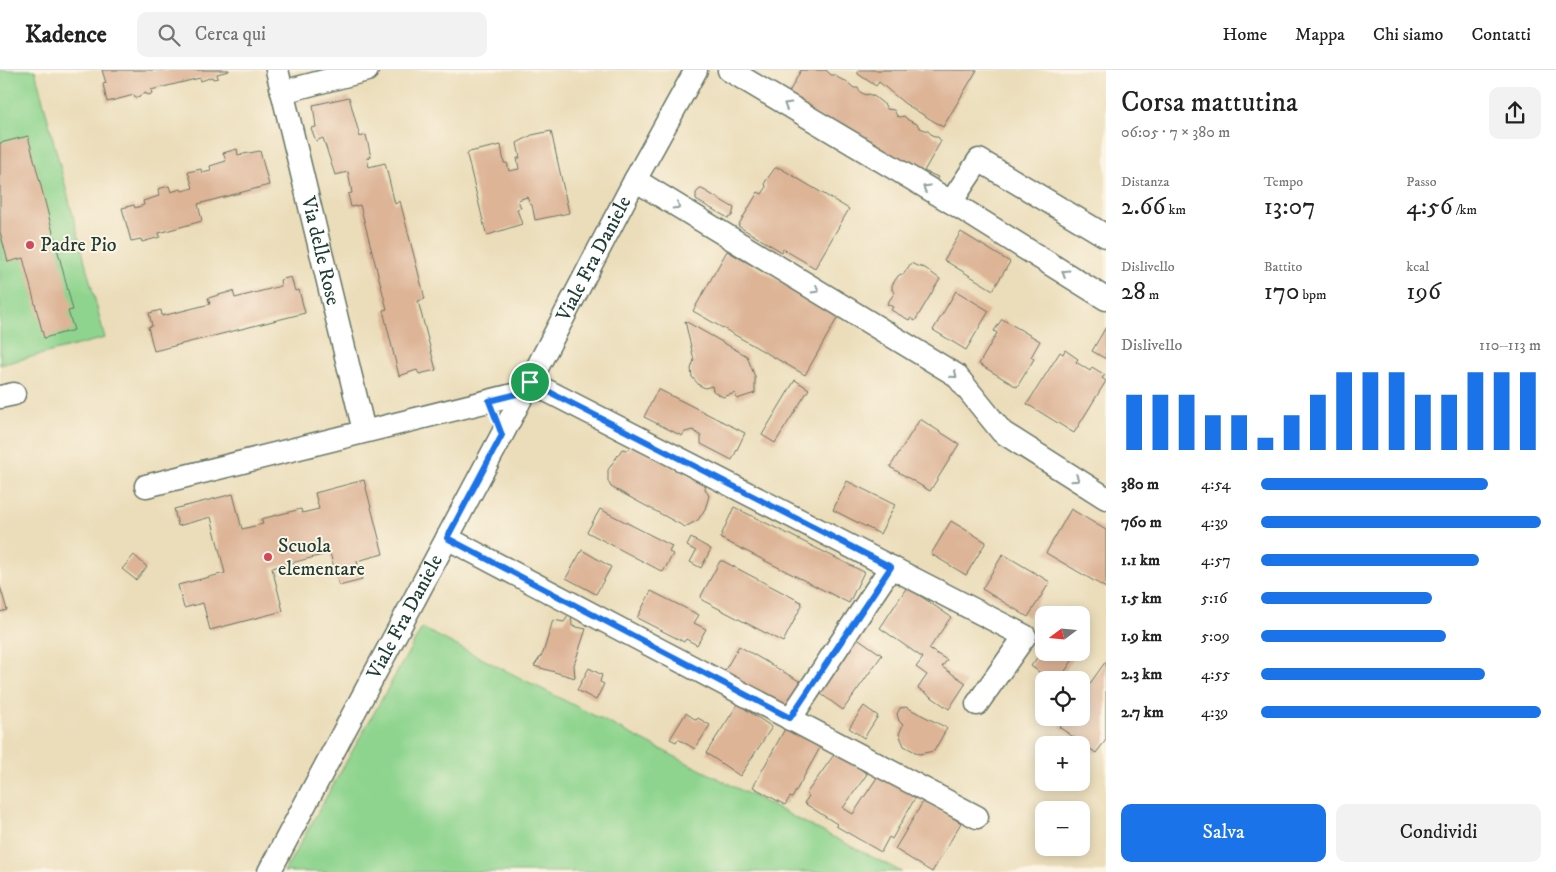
<!DOCTYPE html>
<html lang="it">
<head>
<meta charset="utf-8">
<style>
	body { margin:0; font-family:"IM FELL DW Pica",serif; background:#f2f2f2; color:#222; height:100vh; display:flex; flex-direction:column; font-size:19px; white-space:nowrap }
	* { box-sizing:border-box; margin:0 }
	p { font-size:16px; color:#767676 }
	.icon { flex:none; width:28px; height:28px; fill:none; stroke:currentColor; stroke-width:2; stroke-linecap:round; stroke-linejoin:round }
	.map { position:relative; flex:1; overflow:hidden }
	.details { display:flex; flex-direction:column; background:#fff; width:450px }
	.details>* { flex:none }
	.needle { width:32px; rotate:254deg }
	.fabs { position:absolute; left:1035px; top:536px; display:grid; gap:10px }
	.fabs a { display:grid; place-items:center; width:55px; height:55px; border-radius:10px; background:#fff; box-shadow:0 2px 12px #0003; font-size:25px }
	.pin { position:absolute; display:grid; place-items:center; width:42px; height:42px; color:#fff; margin:-21px; border:2px solid #fff; border-radius:50%; box-shadow:0 1px 5px #0007 }
	.round { display:grid; place-items:center; flex:none; width:52px; height:52px; border-radius:10px; background:#f2f2f2 }
	.summary { display:flex; align-items:center; justify-content:space-between; height:85px; padding:0 15px }
	h1 { font-size:28px; font-weight:600; line-height:38px }
	.stats { display:grid; grid-template-columns:repeat(3,1fr); gap:8px; height:85px; padding:5px 15px }
	.stats div { display:grid; align-content:center }
	.stats b { font-size:25px; font-weight:600 }
	.stats small { font-size:14px; font-weight:400 }
	.stats p { font-size:14px }
	.chart { height:140px; padding:10px 15px }
	.chart p { display:flex; justify-content:space-between }
	.chart svg { width:100%; height:90px; margin-top:5px; stroke:#1a73e8; stroke-width:6 }
	.button { display:flex; gap:10px; margin-top:auto; padding:10px 15px }
	.button a { flex:1; height:58px; border-radius:10px; background:#1a73e8; color:#fff; font-size:20px; font-weight:600; line-height:58px; text-align:center }
	.button a+a { background:#f2f2f2; color:#222 }
	ul { padding:0 15px; list-style:none; font-size:16px }
	li { display:grid; grid-template-columns:80px 60px 1fr; align-items:center; height:38px }
	li i { height:12px; border-radius:6px; background:#1a73e8 }
	header { display:flex; align-items:center; gap:30px; box-sizing:border-box; height:70px; padding:0 25px; background:#fff; border-bottom:1px solid #e0e0e0 }
	header strong { font-size:24px }
	nav { display:flex; gap:28px; margin-inline-start:auto; font-size:18px }
	.search { width:350px; height:45px; background:#f2f2f2; display:flex; align-items:center; gap:12px; box-sizing:border-box; padding:0 18px; border-radius:10px; color:#767676; font-size:19px }
	main { display:flex; flex:1; min-height:0 }
	.map>svg:first-child { display:block }
	.green { fill:#8ed48e; stroke:#568861 }
	.building { fill:#ddb496 }
	.lines { fill:none; stroke-linecap:round; stroke-linejoin:round }
	.minor-casing { stroke:#667563; stroke-width:25 }
	.minor { stroke:#fff; stroke-width:22 }
	.oneway { stroke:#8f9e9a }
	.route-casing { stroke:#fff; stroke-width:10 }
	.route { stroke:#1a73e8; stroke-width:6 }
	.poi-dot { fill:#d1495b; stroke:#fcf5e5; stroke-width:2 }
	.labels { text-anchor:middle; dominant-baseline:central; stroke-width:4; stroke-linejoin:round; paint-order:stroke }
	.poi-label { font-size:20px; fill:#1f3d34; stroke:#fcf5e5; text-anchor:start }
	.street-label { font-size:20px; fill:#1f3d34; stroke:#fcf5e5 }
</style>
</head>
<body>
<header>
<strong>Kadence</strong>
<div class="search"><svg class="icon" aria-label="search" viewBox="0 0 24 24"><circle cx="10" cy="10" r="6"/><path d="M15 15l6 6"/></svg>Cerca qui</div>
<nav><a>Home</a><a>Mappa</a><a>Chi siamo</a><a>Contatti</a></nav>
</header>
<main>
<div class="map">
<svg width="1106" height="802" viewBox="0 0 1106 802">
	<rect width="100%" height="100%" fill="#fcf5e5"/>
	<filter id="ink" filterUnits="userSpaceOnUse"><feTurbulence type="fractalNoise" baseFrequency=".02" numOctaves="2"/><feDisplacementMap in="SourceGraphic" scale="10" xChannelSelector="R" yChannelSelector="G"/><feConvolveMatrix kernelMatrix="1 2 1 2 8 2 1 2 1" color-interpolation-filters="sRGB"/></filter>
	<filter id="wash" filterUnits="userSpaceOnUse"><feTurbulence type="fractalNoise" baseFrequency=".0096" numOctaves="4" result="noise"/><feDisplacementMap in="SourceGraphic" scale="20" xChannelSelector="R" yChannelSelector="G"/><feGaussianBlur stdDeviation="1.12" result="paint"/><feColorMatrix in="noise" values="0 0 0 0 0 0 0 0 0 0 0 0 0 0 0 0 0 1.4 0 .05"/><feComposite in="paint" operator="in"/></filter>
	<g filter="url(#wash)">
		<rect width="100%" height="100%" fill="#ebddba"/>
		<path class="green" d="M0,0H35L105,268L0,295Z
			M422,558L902,802H284Z"/>
		<g id="blocks">
			<path class="building" d="M102,0H229V1L217,4L218,8L213,9L212,7L201,11L200,8L151,20L152,24L147,25L146,23L140,25V27L135,28L134,25L107,32L103,14L106,13Z
				M801,0H826L831,5H836L838,8L846,11L854,18H858L860,22L866,25L869,24L875,27L885,35L887,39L894,40L897,46L900,47L904,46L908,50L917,54L920,58L928,61L934,67H938L941,71L924,101L938,107L934,114L786,28Z
				M858,0H977L943,57L904,33L879,12L876,16L858,4Z
				M349,27L360,67L366,65L371,87L367,88L369,97L385,93L395,134L400,131L425,229L418,231L436,300L419,304L417,300L399,306L383,240L387,239L360,135L351,137L348,124L352,123L348,102L335,105L323,68L316,71L311,58L316,57L313,35Z
				M551,61L569,143L535,150L532,135L530,134L527,127L518,130L521,138L517,139L522,154L488,165L486,163L467,85L469,82L501,75L504,93H507L509,101L519,99L517,88H520L517,73L532,65Z
				M28,66L73,240L68,241L74,260L44,268L23,188L8,192L0,162V73Z
				M237,79L238,85L260,81L269,115L198,134L202,151L159,163L160,167L142,172L141,169L131,171L122,138L134,135L135,138L144,135L143,131L159,126L158,119L169,116L171,122L181,119L182,121L193,118L188,102L201,99L202,103L211,101L210,96L226,91L223,83Z
				M775,98H780L849,139L815,198L783,179L782,182L738,156L758,122L762,124L766,118L765,112Z
				M700,119H702L734,138L732,146L728,148L696,130V123Z
				M961,162L1010,192L993,220L944,190Z
				M727,181L839,245L805,305L693,241Z
				M911,193L917,196L925,198L940,209L915,251L910,248L909,250L891,240L893,237L887,234L895,222L892,220V215L898,206L901,204L903,205Z
				M291,207L295,221L299,220L305,243L154,281L148,257L152,256L149,243L161,240L162,246L210,234L208,228L233,221L235,228L281,216L280,210Z
				M956,221L989,241L966,280L933,260Z
				M1002,249L1040,271L1031,287L1034,289L1017,317L979,294L997,263L994,261Z
				M685,251L747,286L755,307V323L737,329L735,323L723,327L713,321L712,316L705,318L699,315L692,307L691,299L694,290Z
				M1106,257V289L1092,281Z
				M1065,280L1078,289L1076,292L1090,301L1092,297L1105,305L1102,308L1106,311L1074,363L1027,334L1060,282L1063,284Z
				M795,310L809,319L775,373L762,365Z
				M658,319L745,363L732,390L701,374V366L693,360L685,362L682,366L644,347Z
				M920,349L959,374L930,421L890,397Z
				M632,376L706,414L705,419L709,426L705,439L698,450L685,457L611,417L608,411V400L622,379L628,380Z
				M364,410L383,484L357,491L362,510L339,516L330,483L272,498L283,541L210,560L203,533L184,538L178,515L225,503L211,447L178,456L174,439L233,424L242,459L263,454L261,449L301,439L302,443L319,439L315,423Z
				M847,411L895,435L880,464L833,440Z
				M734,437L864,502L849,533L720,468Z
				M600,439L672,476L669,482L673,484L663,502L587,462Z
				M1071,439L1106,460V518L1046,483Z
				M951,451L986,472L966,505L931,484Z
				M691,468L711,479L701,498L690,492L696,481L687,476Z
				M582,480L611,497L596,524L566,508Z
				M1003,484L1050,512L1028,547L982,519Z
				M134,485L147,497L136,510L122,499Z
				M720,491H723L801,532L802,535L783,572L702,530L701,526Z
				M0,516L7,540L0,542Z
				M907,517L951,547L929,579L947,590L942,597L966,613L949,639L918,618L927,605L916,597L923,588L880,558Z
				M651,521L699,545L694,553L706,559L697,575L686,569L684,572L637,548Z
				M571,542L572,556L586,559L574,595L575,608L534,596L543,583L553,550L564,552Z
				M1044,553V576L1033,568Z
				M856,567L882,585L843,640L817,621Z
				M739,576L806,615L789,646L721,607Z
				M1044,578V582H1078L1059,610H1050L1031,596Z
				M1106,591V670L1096,683L1059,657L1066,648H1081V626Z
				M589,598L602,605L600,612L604,614L596,630L577,620Z
				M738,634L772,657L740,706L706,683Z
				M864,636L878,646L864,668L849,658Z
				M906,637L947,658L934,681L919,684L904,676L899,664L903,655L899,651L897,644L900,638Z
				M686,643L696,650L698,648L710,655L695,679L678,669L676,672L670,669Z
				M786,657L821,676L792,728L790,727L785,735L753,717Z
				M836,682L867,704L843,738L853,744L878,706L916,724L915,728L892,769L889,767L881,782L836,756L837,754L804,733L809,726L806,724Z
				M924,730L961,753L932,802L895,779Z"/>
		</g>
	</g>
	<g filter="url(#ink)">
		<use href="#blocks" fill-opacity="0" stroke="#667563" stroke-width="1"/>
		<g class="lines">
			<defs>
				<g id="minor">
					<path id="s1" d="M277,0L364,361"/>
					<path d="M729,0L951,132L1106,229"/>
					<path d="M282,22L367,0"/>
					<path d="M635,110L956,305L1002,362L1106,428"/>
					<path d="M951,132L979,90L1106,166"/>
					<path d="M530,312L1025,566L977,634"/>
					<path d="M0,327L14,324"/>
					<path d="M146,416L525,322"/>
					<path d="M447,468L977,747"/>
					<path d="M790,649L891,497"/>
					<path id="s2" d="M269,802L502,365L635,110L696,0"/>
				</g>
			</defs>
			<use href="#minor" class="minor-casing"/>
			<use href="#minor" class="minor"/>
		</g>
		<defs><path id="oneway-chevron" d="M-2-3.5L2.5 0L-2 3.5" fill="none" stroke-width="1.6" stroke-linecap="round" stroke-linejoin="round" transform="scale(1.25)"/></defs>
		<g class="oneway">
			<use href="#oneway-chevron" transform="translate(787 35) rotate(-149)"/>
			<use href="#oneway-chevron" transform="translate(926 118) rotate(-149)"/>
			<use href="#oneway-chevron" transform="translate(677 136) rotate(31)"/>
			<use href="#oneway-chevron" transform="translate(1065 203) rotate(-148)"/>
			<use href="#oneway-chevron" transform="translate(816 220) rotate(31)"/>
			<use href="#oneway-chevron" transform="translate(954 305) rotate(40)"/>
			<use href="#oneway-chevron" transform="translate(1076 409) rotate(33)"/>
		</g>
	</g>
	<g class="lines" filter="url(#ink)">
		<defs>
			<path id="route" d="M530,312L891,497L790,648L447,468L502,365L489,331L525,322Z"/>
		</defs>
		<use href="#route" class="route-casing"/>
		<use href="#route" class="route"/>
	</g>
	<g class="poi-dot">
		<circle cx="30" cy="175" r="5"/>
		<circle cx="268" cy="487" r="5"/>
	</g>
	<g class="labels">
		<g class="poi-label">
			<text x="40" y="175">Padre Pio</text>
			<text x="278" y="476">Scuola<tspan x="278" dy="23">elementare</tspan></text>
		</g>
		<g class="street-label">
			<text stroke="none"><textPath href="#s1" startOffset="186">Via delle Rose</textPath></text>
			<text stroke="none"><textPath href="#s2" startOffset="694">Viale Fra Daniele</textPath></text>
			<text stroke="none"><textPath href="#s2" startOffset="289">Viale Fra Daniele</textPath></text>
		</g>
	</g>
</svg>
<div class="fabs">
<a><svg class="needle" viewBox="-14 -14 28 28"><path d="M0-13l5 13h-10z" fill="#e53935"/><path d="M0 13l5-13h-10z" fill="#767676"/></svg></a>
<a><svg class="icon" aria-label="locate" viewBox="0 0 24 24"><circle cx="12" cy="12" r="6"/><path d="M12 2v4M12 18v4M2 12h4M18 12h4"/></svg></a>
<a>+</a>
<a>−</a>
</div>
<div class="pin" style="left:530px;top:312px;background:#1e9e55"><svg class="icon" aria-label="arrive" viewBox="0 0 24 24"><path d="M6 21V4h12l-3 4 3 4H6"/></svg></div>
</div>
<section class="details">
<div class="summary"><div><h1>Corsa mattutina</h1><p>06:05 · 7 × 380 m</p></div><a class="round"><svg class="icon" aria-label="share" viewBox="0 0 24 24"><path d="M12 15V3M7 8l5-5 5 5M5 13v7h14v-7"/></svg></a></div>
<div class="stats">
<div><p>Distanza</p><b>2.66<small> km</small></b></div>
<div><p>Tempo</p><b>13:07</b></div>
<div><p>Passo</p><b>4:56<small> /km</small></b></div>
</div>
<div class="stats">
<div><p>Dislivello</p><b>28<small> m</small></b></div>
<div><p>Battito</p><b>170<small> bpm</small></b></div>
<div><p>kcal</p><b>196</b></div>
</div>
<div class="chart"><p><span>Dislivello</span>110–113 m</p>
<svg viewBox="0 0 160 44" preserveAspectRatio="none"><path d="M5 44V17M15 44V17M25 44V17M35 44V27M45 44V27M55 44V38M65 44V27M75 44V17M85 44V6M95 44V6M105 44V6M115 44V17M125 44V17M135 44V6M145 44V6M155 44V6"/></svg>
</div>
<ul>
<li><b>380 m</b>4:54<i style="width:81%"></i></li>
<li><b>760 m</b>4:39<i style="width:100%"></i></li>
<li><b>1.1 km</b>4:57<i style="width:78%"></i></li>
<li><b>1.5 km</b>5:16<i style="width:61%"></i></li>
<li><b>1.9 km</b>5:09<i style="width:66%"></i></li>
<li><b>2.3 km</b>4:55<i style="width:80%"></i></li>
<li><b>2.7 km</b>4:39<i style="width:100%"></i></li>
</ul>
<div class="button"><a>Salva</a><a>Condividi</a></div>
</section>
</main>
</body>
</html>
